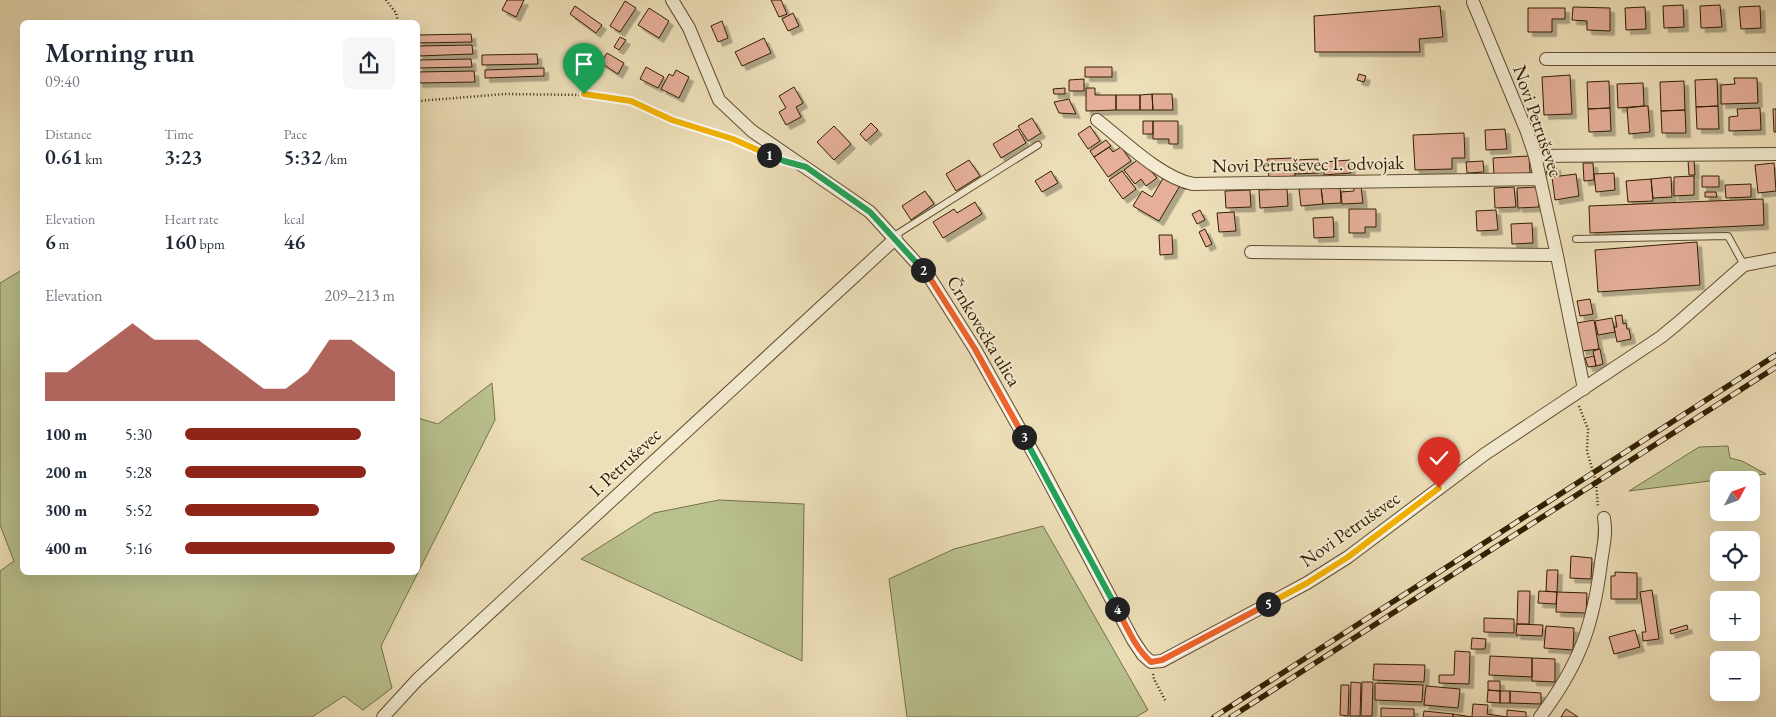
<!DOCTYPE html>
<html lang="en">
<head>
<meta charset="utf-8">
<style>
	body { margin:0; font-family:"EB Garamond",serif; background:#f6f6f7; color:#1f2937; height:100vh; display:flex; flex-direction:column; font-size:19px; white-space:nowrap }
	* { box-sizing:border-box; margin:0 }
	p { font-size:16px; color:#747a83 }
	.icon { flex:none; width:28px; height:28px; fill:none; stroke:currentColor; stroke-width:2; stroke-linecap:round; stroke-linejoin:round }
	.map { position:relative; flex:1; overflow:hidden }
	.side { position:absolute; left:20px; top:20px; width:400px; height:555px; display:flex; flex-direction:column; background:#fff; border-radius:8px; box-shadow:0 5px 20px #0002 }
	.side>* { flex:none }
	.needle { width:32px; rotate:49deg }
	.tools { position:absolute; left:1710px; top:471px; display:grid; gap:10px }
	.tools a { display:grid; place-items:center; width:50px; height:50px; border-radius:8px; background:#fff; box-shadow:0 5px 20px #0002; font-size:25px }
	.pin { position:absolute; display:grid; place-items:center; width:42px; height:42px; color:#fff; margin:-51px -21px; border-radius:50% 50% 50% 0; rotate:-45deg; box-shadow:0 0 5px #0007 }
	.pin .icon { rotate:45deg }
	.km { position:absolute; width:25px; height:25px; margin:-12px; border-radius:50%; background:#222; color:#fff; font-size:14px; line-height:25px; text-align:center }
	.round { display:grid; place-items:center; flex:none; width:52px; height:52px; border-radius:8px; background:#f6f6f7 }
	.summary { display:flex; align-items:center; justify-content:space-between; height:85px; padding:0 25px }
	h1 { font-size:28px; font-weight:600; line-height:38px }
	.figures { display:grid; grid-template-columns:repeat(3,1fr); gap:8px; height:85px; padding:5px 25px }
	.figures div { display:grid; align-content:center }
	.figures b { font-size:21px; font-weight:600 }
	.figures small { font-size:14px; font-weight:400 }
	.figures p { font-size:14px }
	.chart { height:140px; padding:10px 25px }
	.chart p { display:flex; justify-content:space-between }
	.chart svg { width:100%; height:90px; margin-top:5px; fill:#8f2418; opacity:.7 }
	ul { padding:0 25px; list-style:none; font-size:16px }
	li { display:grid; grid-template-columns:80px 60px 1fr; align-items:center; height:38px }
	li i { height:12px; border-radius:6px; background:#8f2418 }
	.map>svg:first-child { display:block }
	.green { fill:#b9c18e; stroke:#757047 }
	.building { fill:#e5af99; stroke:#311e00; filter:url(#shadow) }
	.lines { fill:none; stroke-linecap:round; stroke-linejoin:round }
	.lane-casing { stroke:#604e2e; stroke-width:8 }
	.street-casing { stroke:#604e2e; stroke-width:14 }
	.path { stroke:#311e00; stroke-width:2.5; stroke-dasharray:1 2.5; stroke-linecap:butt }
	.lane { stroke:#f3ead1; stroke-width:6 }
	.street { stroke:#f3ead1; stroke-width:12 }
	.rail-casing { stroke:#311e00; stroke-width:5.5 }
	.rail { stroke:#f3ead1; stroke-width:4; stroke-dasharray:11; stroke-linecap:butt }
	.split-1-casing { stroke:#fff; stroke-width:10 }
	.split-2-casing { stroke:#fff; stroke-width:10 }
	.split-3-casing { stroke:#fff; stroke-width:10 }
	.split-4-casing { stroke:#fff; stroke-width:10 }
	.split-5-casing { stroke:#fff; stroke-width:10 }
	.split-6-casing { stroke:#fff; stroke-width:10 }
	.split-1 { stroke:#f5b400; stroke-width:6 }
	.split-2 { stroke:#22a559; stroke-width:6 }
	.split-3 { stroke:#f0652b; stroke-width:6 }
	.split-4 { stroke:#22a559; stroke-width:6 }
	.split-5 { stroke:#f0652b; stroke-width:6 }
	.split-6 { stroke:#f5b400; stroke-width:6 }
	.labels { text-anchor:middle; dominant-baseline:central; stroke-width:4; stroke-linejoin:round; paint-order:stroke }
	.street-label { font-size:19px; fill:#311e00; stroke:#f3ead1 }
</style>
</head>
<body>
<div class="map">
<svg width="1776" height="717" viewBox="0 0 1776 717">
	<defs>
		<filter id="shadow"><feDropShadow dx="4.5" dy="4.5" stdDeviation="0" flood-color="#0004"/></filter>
	</defs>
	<rect width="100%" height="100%" fill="#eddfb8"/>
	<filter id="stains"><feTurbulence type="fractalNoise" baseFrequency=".004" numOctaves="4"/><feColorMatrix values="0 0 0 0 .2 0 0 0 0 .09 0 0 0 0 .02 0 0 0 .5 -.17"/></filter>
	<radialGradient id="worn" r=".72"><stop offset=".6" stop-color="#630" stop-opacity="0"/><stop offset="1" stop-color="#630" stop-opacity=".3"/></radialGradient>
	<path class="green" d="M22,270V572H418V418L438,424L492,383L495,420L381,646L392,688L363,710L344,696L312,717H0V571L14,561L0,525V283Z
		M1728,446L1730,458L1742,461L1766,474L1629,491L1699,447Z
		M719,500L804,504L802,661L581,559L654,513Z
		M1043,526L1148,710L1136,717H907L889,579L954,549Z"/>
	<path class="building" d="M507,0H524L516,17L502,10Z
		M771,0H781L787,14L779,17Z
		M625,1L636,8L620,32L610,26Z
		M1683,5L1684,27L1664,28L1663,6Z
		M1720,5L1722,27L1701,28L1700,6Z
		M575,6L602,25L596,33L570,14Z
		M1440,6L1443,37L1419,39L1420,52H1315L1314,16Z
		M1760,6L1761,28L1741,29L1739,7Z
		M1573,7L1610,8V31L1587,30V21L1572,20Z
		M1645,7L1646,29L1626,30L1625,8Z
		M649,8L669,21L659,38L638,25Z
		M1528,8H1565V19H1552V32H1528Z
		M793,13L799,26L788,31L782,19Z
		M722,21L728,38L718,42L711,26Z
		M471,34L472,42L418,43V35Z
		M620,37L626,40L619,50L614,47Z
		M764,38L771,53L742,66L735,52Z
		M472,45L473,54L418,56V46Z
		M607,53L624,63L618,74L601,63Z
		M537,54L538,64L482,65V55Z
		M471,59L472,67L418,68V60Z
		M646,67L664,77L658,88L640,79Z
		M1085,67H1112V77H1085Z
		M544,68V76L485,78V70Z
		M676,70L689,77L679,98L661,89L669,74L673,76Z
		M474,71L475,82L418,83V72Z
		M1359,74L1366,76L1364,82L1357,80Z
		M1570,75L1572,114L1544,115L1542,77Z
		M1734,78H1757L1758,103L1721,104V85L1735,84Z
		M1084,79V91H1069V80Z
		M1717,79L1718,106L1696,107L1695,80Z
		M1609,81L1610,108L1588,109L1587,82Z
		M1684,81L1685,110L1661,111L1660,82Z
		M1643,83L1644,106L1618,108L1617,84Z
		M794,87L803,103L796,107L801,117L786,125L779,112L786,108L779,96Z
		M1065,88V94H1054L1053,89Z
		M1086,88H1095V95H1116V110L1086,111Z
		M1152,94L1153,110H1140V95Z
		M1152,94H1172L1173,110H1153Z
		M1116,95H1140V110H1116Z
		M1069,99L1076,114L1059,113L1054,102Z
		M1644,106H1648L1650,132L1629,134L1627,108Z
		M1718,106L1719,129H1697L1696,107Z
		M1610,108L1611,131L1589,132L1588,109Z
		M1760,108L1761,130L1729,131V117L1738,116L1737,109Z
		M1773,109H1776V132H1774Z
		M1685,110L1686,133H1662L1661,111Z
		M1032,118L1041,133L1028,141L1018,126Z
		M1143,121H1153V134H1143Z
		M1153,121H1178V144H1169V139H1153Z
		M871,123L878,130L866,141L860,134Z
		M834,126L851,144L834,160L817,142Z
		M1090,126L1100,141L1088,149L1078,134Z
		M1018,129L1026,143L1001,158L993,144Z
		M1505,129L1507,149L1486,150L1485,130Z
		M1464,133L1465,158H1452V169L1415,170L1413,135Z
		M1106,140L1111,146L1094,157L1090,151Z
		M1109,147L1113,152L1121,147L1131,161L1108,177L1094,157Z
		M1529,156L1530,173L1494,175L1493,158Z
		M1140,158L1157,178L1146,186L1141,179L1135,184L1124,170Z
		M1294,158L1295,176L1269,178L1267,159Z
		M1318,159L1319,173L1295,174L1294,160Z
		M969,160L980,176L956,191L946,174Z
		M1350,160L1351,173L1324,175V162Z
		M1688,160H1694L1695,175H1689Z
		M1483,161L1484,172L1467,173L1466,162Z
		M1583,163H1593L1594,180L1584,181Z
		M1774,163L1776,191L1758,193L1755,165Z
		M1556,166L1557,174L1547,175L1546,167Z
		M1051,171L1058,183L1042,192L1035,181Z
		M1122,171L1136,189L1123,199L1109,180Z
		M1614,173L1615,190L1596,192L1594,174Z
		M1576,174L1579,196L1555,200L1552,177Z
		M1165,175L1181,184L1159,221L1133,206L1142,191L1152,197Z
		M1694,176V195L1674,196V177Z
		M1702,176H1719V187H1702Z
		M1671,177L1672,197L1653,198L1651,179Z
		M1651,179L1653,201L1628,202L1626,181Z
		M1751,184V197L1726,198L1725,185Z
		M1340,186L1341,203L1323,204L1321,187Z
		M1354,186H1361L1363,203L1342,204L1341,192L1354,191Z
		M1321,187L1323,204L1301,206L1299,189Z
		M1514,187L1516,207L1495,208L1494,188Z
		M1537,187L1539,207L1518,208L1517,188Z
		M1287,189L1288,206L1260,208L1259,190Z
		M1250,190L1251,207L1226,208L1225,191Z
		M925,191L934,204L911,220L902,206Z
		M1705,192H1716L1717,197H1705Z
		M1763,199L1764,225L1590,233L1589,206Z
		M975,202L982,214L943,238L933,222L954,209L957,213Z
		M1349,209H1376V227H1365V233H1349Z
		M1200,210L1205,220L1197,224L1192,214Z
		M1496,210L1498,230L1477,231L1476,211Z
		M1234,212L1236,231L1219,232L1217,213Z
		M1333,217L1334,237L1314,238L1313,218Z
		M1532,223L1533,243L1512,244L1511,224Z
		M1205,229L1212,244L1206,247L1199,232Z
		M1159,235H1172L1173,254L1160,255Z
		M1697,242L1700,285L1598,292L1595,250Z
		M1590,299L1593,314L1580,316L1577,301Z
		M1622,315L1623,324L1626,323L1627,329H1629L1631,339L1617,342L1614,327H1617L1615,316Z
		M1612,318L1615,332L1598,335L1595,321Z
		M1594,320L1599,349L1582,351L1577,323Z
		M1600,349L1603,364L1596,366L1593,351Z
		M1594,356L1596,366L1588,367L1585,358Z
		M1571,556L1592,558L1591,579L1570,578Z
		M1547,570H1558L1557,592L1546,591Z
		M1615,572L1637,573V599H1611V576H1615Z
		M1652,590L1659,639L1643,641L1642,632H1646L1640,592Z
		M1518,591H1530L1529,624H1517Z
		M1539,591L1557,592L1556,604L1538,603Z
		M1557,592L1587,593L1586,613L1556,612Z
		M1484,618L1514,619V633L1484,632Z
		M1517,624L1543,625L1542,636L1516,635Z
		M1687,625L1688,629L1671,634L1670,630Z
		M1546,626L1574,628L1573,650L1544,648Z
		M1635,630L1640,647L1614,654L1609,637Z
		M1472,638L1486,639L1485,649H1471Z
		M1455,651L1470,652L1469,684L1439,683V675H1454Z
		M1490,656L1532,658V677L1489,675Z
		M1532,658L1555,659V682L1532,681Z
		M1374,664L1425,665L1424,682L1373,680Z
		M1488,681H1500V691L1488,690Z
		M1351,682L1361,683L1360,716H1350Z
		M1362,682H1373L1372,716H1361Z
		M1375,683L1423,685L1422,702L1375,700Z
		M1341,685H1349L1348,716L1340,715Z
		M1426,686L1460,689L1458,708L1424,705Z
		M1488,690L1500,691V703L1487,702Z
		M1500,691H1510V703H1500Z
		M1510,691L1541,693V704L1510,703Z
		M1473,704L1488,705L1487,714L1507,717H1453V714L1472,717Z
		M1381,708L1414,709V717H1381Z
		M1566,709L1578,717H1561Z
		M1507,710L1526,712V717H1507Z
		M1424,711L1453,714V717H1423Z"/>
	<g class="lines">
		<defs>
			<path id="lane" d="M894,236L1038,145
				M1576,239L1728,236L1744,265"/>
			<path id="street" d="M672,0L689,28L719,100L752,131L870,212L930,278L975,349L1040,465L1133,640L1143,655L1151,662L1162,661L1307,583L1348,557L1485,454L1661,337L1678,323L1744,265L1776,259
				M1473,2L1527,132L1535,156L1556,251L1584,389
				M1546,59H1776
				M1097,120C1123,140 1161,178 1193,184L1540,179
				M1535,156L1776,154
				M1251,252L1557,255
				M383,717L417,680L896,238
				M1540,717C1579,665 1593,627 1601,563C1603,547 1607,534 1604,518"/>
		</defs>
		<use href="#lane" class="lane-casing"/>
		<use href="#street" class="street-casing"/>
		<path class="path" d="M386,0L396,13L398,22
			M418,101L505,94L584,95L631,101L672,120L733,139L752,147
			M1579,406L1588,429L1587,451L1596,482L1598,507
			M1153,674L1154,679L1166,702"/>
		<use href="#lane" class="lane"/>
		<use href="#street" class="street"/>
		<defs>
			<path id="rail" d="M1214,717L1776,355
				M1231,717L1776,367"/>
		</defs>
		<use href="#rail" class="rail-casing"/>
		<use href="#rail" class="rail"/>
	</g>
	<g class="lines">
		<defs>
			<path id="split-1" d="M584,94L631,101L672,120L733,139L769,155"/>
			<path id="split-2" d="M769,155L784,161L806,167L870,212L923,270"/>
			<path id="split-3" d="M923,270L930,278L975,349L1024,437"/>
			<path id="split-4" d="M1024,437L1117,609"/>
			<path id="split-5" d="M1117,609C1127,627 1135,648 1151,662L1162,660L1268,604"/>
			<path id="split-6" d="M1268,604L1307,583L1348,557L1439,488"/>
		</defs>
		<use href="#split-1" class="split-1-casing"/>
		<use href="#split-2" class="split-2-casing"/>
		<use href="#split-3" class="split-3-casing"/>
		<use href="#split-4" class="split-4-casing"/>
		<use href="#split-5" class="split-5-casing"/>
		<use href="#split-6" class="split-6-casing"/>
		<use href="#split-1" class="split-1"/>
		<use href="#split-2" class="split-2"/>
		<use href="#split-3" class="split-3"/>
		<use href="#split-4" class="split-4"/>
		<use href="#split-5" class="split-5"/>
		<use href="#split-6" class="split-6"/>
	</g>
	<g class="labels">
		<g class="street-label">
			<text transform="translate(1538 121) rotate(71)">Novi Petruševec</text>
			<text transform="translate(1308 164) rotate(-1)">Novi Petruševec I. odvojak</text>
			<text transform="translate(984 331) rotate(59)">Črnkovečka ulica</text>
			<text transform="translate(625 462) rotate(-43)">I. Petruševec</text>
			<text transform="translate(1350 529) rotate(-35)">Novi Petruševec</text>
		</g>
	</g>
	<rect width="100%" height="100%" filter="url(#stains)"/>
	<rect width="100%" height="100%" fill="url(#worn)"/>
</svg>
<div class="tools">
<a><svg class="needle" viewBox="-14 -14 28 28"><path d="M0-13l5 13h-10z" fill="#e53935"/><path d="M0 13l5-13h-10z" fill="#747a83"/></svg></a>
<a><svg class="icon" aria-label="locate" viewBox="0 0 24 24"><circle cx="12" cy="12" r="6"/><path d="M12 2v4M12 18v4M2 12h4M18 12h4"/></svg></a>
<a>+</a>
<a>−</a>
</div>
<div class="pin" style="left:584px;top:94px;background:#1e9e55"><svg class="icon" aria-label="arrive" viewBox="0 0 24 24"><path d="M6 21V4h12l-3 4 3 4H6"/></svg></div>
<div class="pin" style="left:1439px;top:488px;background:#d93025"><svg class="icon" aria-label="check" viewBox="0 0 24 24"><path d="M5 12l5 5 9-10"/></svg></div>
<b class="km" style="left:769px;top:155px">1</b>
<b class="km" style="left:923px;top:270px">2</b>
<b class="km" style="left:1024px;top:437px">3</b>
<b class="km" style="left:1117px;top:609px">4</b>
<b class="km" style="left:1268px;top:604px">5</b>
<section class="side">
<div class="summary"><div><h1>Morning run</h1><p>09:40</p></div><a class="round"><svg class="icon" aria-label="share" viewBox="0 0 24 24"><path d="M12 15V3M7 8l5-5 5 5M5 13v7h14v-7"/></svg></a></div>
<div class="figures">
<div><p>Distance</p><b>0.61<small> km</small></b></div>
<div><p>Time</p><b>3:23</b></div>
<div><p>Pace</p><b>5:32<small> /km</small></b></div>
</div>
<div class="figures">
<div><p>Elevation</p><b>6<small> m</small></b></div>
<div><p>Heart rate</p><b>160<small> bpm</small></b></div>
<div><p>kcal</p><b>46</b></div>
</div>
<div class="chart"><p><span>Elevation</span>209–213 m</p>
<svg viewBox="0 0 160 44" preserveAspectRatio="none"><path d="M0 44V30L10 30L20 22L30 14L40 6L50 14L60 14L70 14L80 22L90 30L100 38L110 38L120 30L130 14L140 14L150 22L160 30V44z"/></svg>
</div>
<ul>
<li><b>100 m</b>5:30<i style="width:84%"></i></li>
<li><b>200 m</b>5:28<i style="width:86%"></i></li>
<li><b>300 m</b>5:52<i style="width:64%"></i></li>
<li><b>400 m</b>5:16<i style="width:100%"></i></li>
</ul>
</section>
</div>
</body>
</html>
